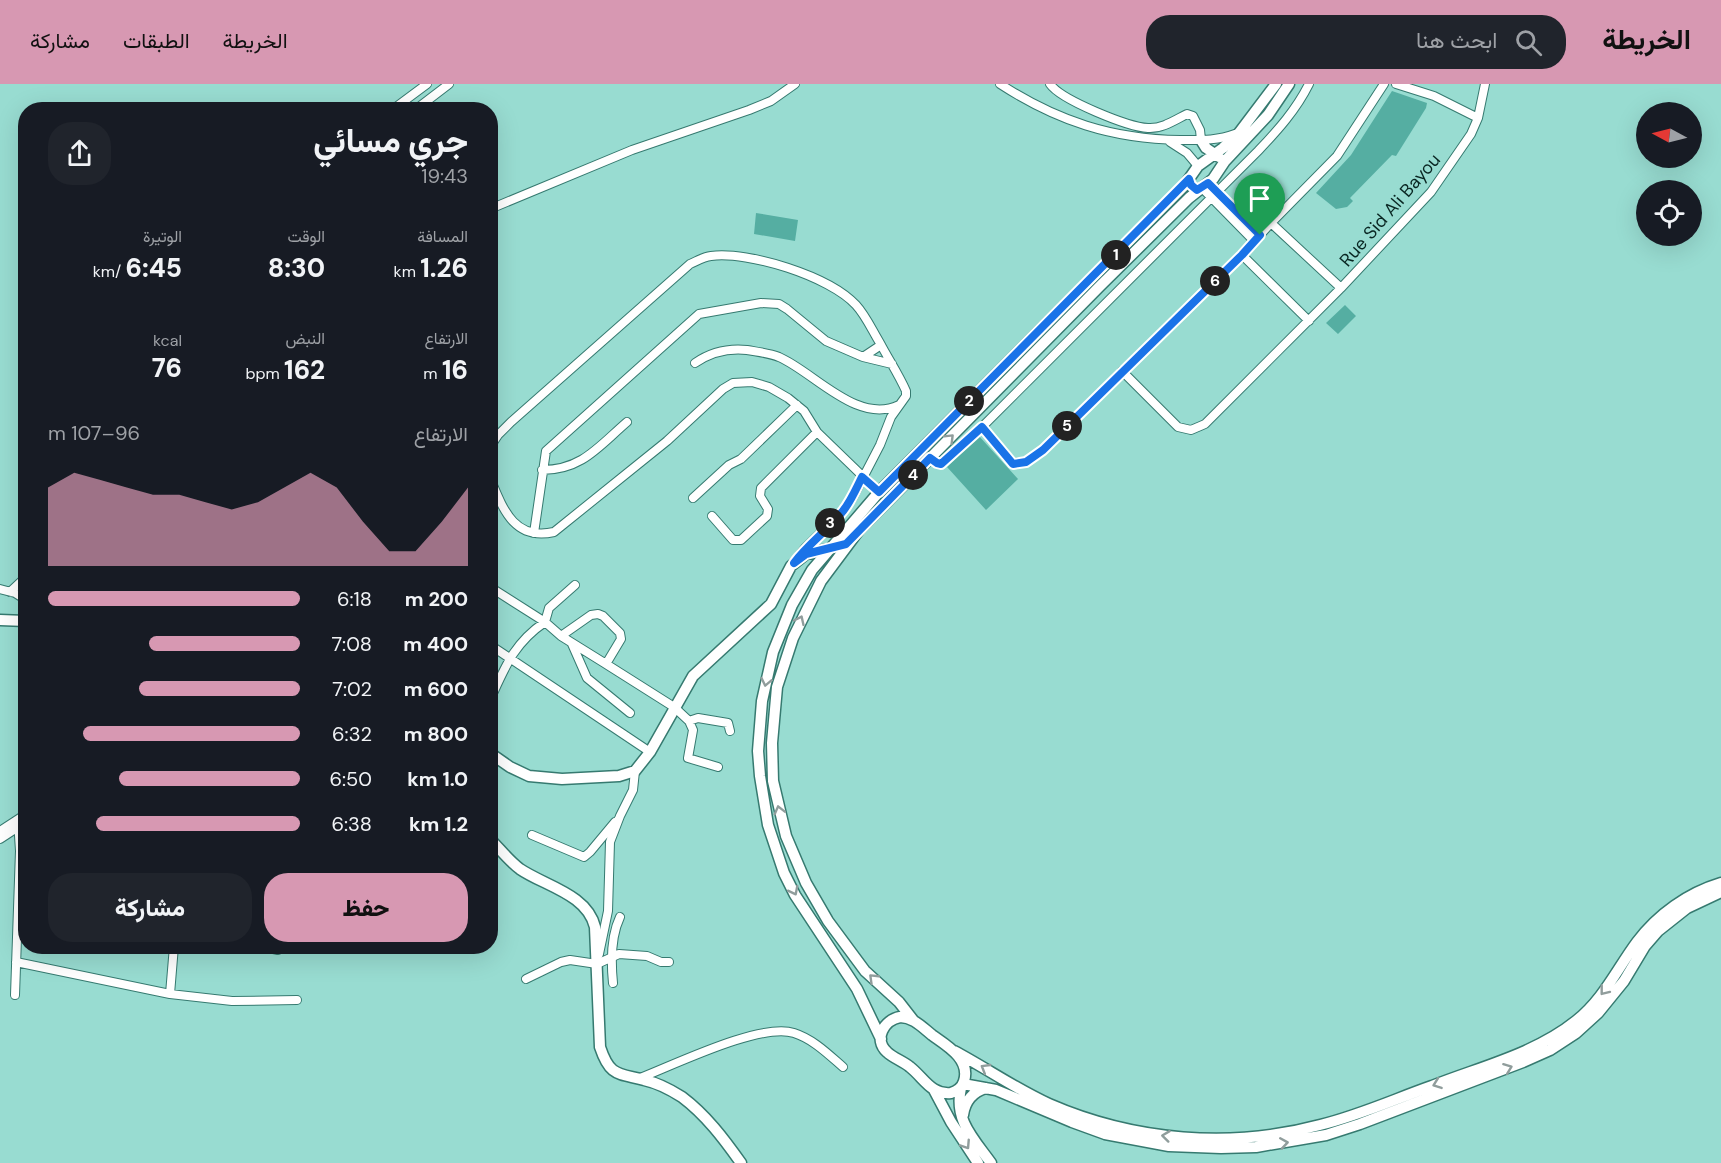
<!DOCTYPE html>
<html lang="ar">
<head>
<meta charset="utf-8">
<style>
	body { margin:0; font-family:"DM Sans",Vazirmatn,sans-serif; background:#20242c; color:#f1f3f6; direction:rtl; height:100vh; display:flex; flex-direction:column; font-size:22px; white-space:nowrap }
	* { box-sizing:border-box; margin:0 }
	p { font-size:20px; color:#9ea1a6 }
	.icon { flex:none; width:33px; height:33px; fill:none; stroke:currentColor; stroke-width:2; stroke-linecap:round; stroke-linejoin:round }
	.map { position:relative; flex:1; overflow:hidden; direction:ltr }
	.drawer { position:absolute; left:18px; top:18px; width:480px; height:852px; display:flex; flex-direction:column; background:#171b24; border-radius:24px; box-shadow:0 6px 24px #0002; direction:rtl }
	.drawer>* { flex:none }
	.needle { width:39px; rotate:277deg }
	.buttons { position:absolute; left:1636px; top:18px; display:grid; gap:12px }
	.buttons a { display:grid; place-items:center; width:66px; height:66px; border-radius:50%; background:#171b24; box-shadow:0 6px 24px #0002; font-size:30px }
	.pin { position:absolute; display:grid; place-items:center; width:51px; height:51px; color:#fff; margin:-62px -26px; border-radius:50% 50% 50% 0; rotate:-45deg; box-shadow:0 0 6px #0007 }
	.pin .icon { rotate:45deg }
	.km { position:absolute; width:30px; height:30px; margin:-15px; border-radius:50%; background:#222; color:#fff; font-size:16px; line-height:30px; text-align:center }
	.round { display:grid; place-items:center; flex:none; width:63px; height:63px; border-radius:24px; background:#20242c }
	.headline { display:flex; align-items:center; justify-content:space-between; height:102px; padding:0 30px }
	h1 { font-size:33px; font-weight:800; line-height:45px }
	.metrics { display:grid; grid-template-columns:repeat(3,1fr); gap:9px; height:102px; padding:6px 30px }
	.metrics div { display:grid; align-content:center }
	.metrics b { font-size:26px; font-weight:800 }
	.metrics small { font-size:16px; font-weight:400 }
	.metrics p { font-size:16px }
	.chart { height:168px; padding:12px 30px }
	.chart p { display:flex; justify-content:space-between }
	.chart svg { width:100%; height:108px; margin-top:6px; fill:#d798b2; opacity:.7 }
	.action { display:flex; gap:12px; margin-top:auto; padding:12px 30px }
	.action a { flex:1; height:69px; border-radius:24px; background:#d798b2; color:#111; font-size:24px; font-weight:800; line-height:69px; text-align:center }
	.action a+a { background:#20242c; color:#f1f3f6 }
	ul { padding:0 30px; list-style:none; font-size:20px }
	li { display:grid; grid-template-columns:96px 72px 1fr; align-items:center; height:45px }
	li i { height:15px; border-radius:8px; background:#d798b2 }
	header { display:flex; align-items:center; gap:36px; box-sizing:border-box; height:84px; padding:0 30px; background:#d798b2; color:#111 }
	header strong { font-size:28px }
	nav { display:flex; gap:33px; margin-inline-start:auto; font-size:21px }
	.search { width:420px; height:54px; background:#20242c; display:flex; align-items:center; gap:15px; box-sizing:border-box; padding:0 21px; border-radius:24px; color:#9ea1a6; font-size:22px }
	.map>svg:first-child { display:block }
	.green { fill:#55aea2 }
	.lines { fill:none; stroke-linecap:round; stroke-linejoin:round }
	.minor-casing { stroke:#367a70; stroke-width:10 }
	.major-casing { stroke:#367a70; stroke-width:13 }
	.minor { stroke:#fff; stroke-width:8 }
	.major { stroke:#fff; stroke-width:10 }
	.oneway { stroke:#909d9c }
	.route-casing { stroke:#fff; stroke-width:12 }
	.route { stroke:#1a73e8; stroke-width:8 }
	.labels { text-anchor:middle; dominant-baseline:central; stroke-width:6; stroke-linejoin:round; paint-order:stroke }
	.street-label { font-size:18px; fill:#092622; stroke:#98dcd1 }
</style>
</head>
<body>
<header>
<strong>الخريطة</strong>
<div class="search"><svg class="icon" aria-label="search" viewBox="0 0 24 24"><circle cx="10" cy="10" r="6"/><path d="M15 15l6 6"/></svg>ابحث هنا</div>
<nav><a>الخريطة</a><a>الطبقات</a><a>مشاركة</a></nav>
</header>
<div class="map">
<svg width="1721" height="1079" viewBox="0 0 1721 1079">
	<rect width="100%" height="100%" fill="#98dcd1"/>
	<path class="green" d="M1392,7L1424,18L1427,19L1426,24L1396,72L1392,71L1350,114L1353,117L1347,123L1336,125L1316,109L1351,71Z
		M756,129L798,136L795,157L754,150Z
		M1345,221L1356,232L1338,250L1326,239Z
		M979,352L1018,395L986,426L947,383Z"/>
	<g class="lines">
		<defs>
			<path id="minor" d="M1000,0C1057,37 1112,55 1180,56C1199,56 1217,57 1235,50
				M1050,0C1061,16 1128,43 1148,44C1162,45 1175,36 1187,30L1193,32L1200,46L1201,56
				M1396,0L1434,12L1478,34
				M392,26L427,0
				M415,26L449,0
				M1170,58L1187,69L1198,82
				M1208,99L1260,151
				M1202,104L1254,157
				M490,125L632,66L749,26L771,17L795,0
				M1271,139L1341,204
				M1242,171L1309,237
				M881,261L863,273L892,280
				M695,279C711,268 728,264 747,266C758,268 769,269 779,273C814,288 857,341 899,321
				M1122,287L1178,343L1191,346L1205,340L1341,204L1431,108L1471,50L1478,34L1485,0
				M982,343L1013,379L1026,378L1043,366L1242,171L1271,139L1337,72L1384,0
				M490,363L498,351L511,338L690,180C697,177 703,173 711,172C749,167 829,192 856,221C866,232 872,246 880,259C889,276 899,291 906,307V312L891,333L880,361L853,413L842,428L805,464L798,473
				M930,374L941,380L982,343L1258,67C1278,46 1296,26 1309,0
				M542,386C582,386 599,362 627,338
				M490,394C503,425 514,457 554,448L667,357L723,305L733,299L752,298L769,303L788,314L804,327L817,348L879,408
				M693,414L729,381L741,375L797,321
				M712,432L733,456H741L767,432L768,425L760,412L761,404L817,348
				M534,449L546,367L699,230L761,219L779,220L787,225L826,257L863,273
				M490,503L545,538L561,552L591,531L598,530L603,532L620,549L621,555L606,580L674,623L689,637L698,634L728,639L730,647
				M0,505L15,509L26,516
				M10,508L26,493
				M561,552L606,580
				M572,560L587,594L630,629
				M490,561L650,668
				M490,616C505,583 514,559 545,538L549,524L575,501
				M689,637L693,646L688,674L718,683
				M0,747L26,730
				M532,751L584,773L590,768L615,738
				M0,755L26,738
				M259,862L278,866
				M599,870L608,827L610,758L620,732L633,706L635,687
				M16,878L170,910L232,917L297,916
				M526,895L561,878L570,876L597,880L619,870L647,872L661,878H669
				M613,899C611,879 611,852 620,833
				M170,910L174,862
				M15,911L20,767L18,736
				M640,994C674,981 761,938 794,949C813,955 828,970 843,983"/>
			<path id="major" d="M1201,56L1206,64L1219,73
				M0,536L26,537
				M490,669L510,683L529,692L562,695L619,692L635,687L650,668L693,592L771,520L791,482L806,470L832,464
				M490,755C500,765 509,777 520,785C545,802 587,810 595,843L600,963C610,993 618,989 644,996C658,999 671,1006 682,1013C706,1031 724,1055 741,1079
				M900,933C913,933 922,943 932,951C946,961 971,975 964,997C962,1004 957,1007 951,1009C931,1011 924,994 910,983C903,977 893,974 887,968C873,955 884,936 900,933Z
				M913,936L899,918L865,887L828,837L806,799L786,752L773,697L772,659L777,603L793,554L821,497L859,446L1100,202L1189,114L1213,95L1225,77L1268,31L1289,0
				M881,955L857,905L795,811L784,789L768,741L760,692L758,667L762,617L773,568L792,521L812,486L879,408L1184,102L1198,82L1223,64L1239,49L1276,0
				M954,967C986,984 1016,1005 1049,1020C1134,1057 1231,1065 1320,1041C1358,1032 1395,1015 1432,1002C1480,983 1535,970 1576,937C1603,916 1617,885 1637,858C1658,830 1688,809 1721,799
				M963,1000L996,1006L1072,1038L1105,1050L1169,1062L1221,1064L1256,1063L1326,1051L1360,1040L1523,978L1550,966L1576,949L1598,929L1624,897L1645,862L1658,847L1687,824L1721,808
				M961,1004C954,1036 973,1054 991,1079
				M934,1006L951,1038L978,1079
				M963,1031C965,1017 972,1008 986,1004"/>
		</defs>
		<use href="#minor" class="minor-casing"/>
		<use href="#major" class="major-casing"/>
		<use href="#minor" class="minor"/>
		<use href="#major" class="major"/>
	</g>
	<defs><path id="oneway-chevron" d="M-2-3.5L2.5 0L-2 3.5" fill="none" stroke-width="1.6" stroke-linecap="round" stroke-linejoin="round" transform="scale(1.5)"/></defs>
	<g class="oneway">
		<use href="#oneway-chevron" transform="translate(950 354) rotate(-45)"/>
		<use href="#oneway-chevron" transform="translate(800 536) rotate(-65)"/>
		<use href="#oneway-chevron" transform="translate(766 598) rotate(102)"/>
		<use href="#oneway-chevron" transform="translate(779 726) rotate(-104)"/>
		<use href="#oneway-chevron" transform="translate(794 807) rotate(63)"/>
		<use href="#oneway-chevron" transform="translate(873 894) rotate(-136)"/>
		<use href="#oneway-chevron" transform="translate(1604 907) rotate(128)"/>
		<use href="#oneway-chevron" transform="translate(985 984) rotate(-149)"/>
		<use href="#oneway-chevron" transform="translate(1508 984) rotate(-21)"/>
		<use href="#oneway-chevron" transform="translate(1437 1000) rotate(160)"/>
		<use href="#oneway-chevron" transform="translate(1166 1052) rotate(-173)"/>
		<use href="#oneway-chevron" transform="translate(1284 1059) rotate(-9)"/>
		<use href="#oneway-chevron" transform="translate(966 1061) rotate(57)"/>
	</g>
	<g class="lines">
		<defs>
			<path id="route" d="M1189,95L1191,101L1197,106L1208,99L1260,151L1242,171L1043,366L1026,378L1013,380L982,343L941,380L937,379L930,374L846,460L806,470L794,479C808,460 828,446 843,427C851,417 856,405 862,393L879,408Z"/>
		</defs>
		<use href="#route" class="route-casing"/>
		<use href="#route" class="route"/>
	</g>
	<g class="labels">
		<g class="street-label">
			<text transform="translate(1390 126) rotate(-49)">Rue Sid Ali Bayou</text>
		</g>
	</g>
</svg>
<div class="buttons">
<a><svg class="needle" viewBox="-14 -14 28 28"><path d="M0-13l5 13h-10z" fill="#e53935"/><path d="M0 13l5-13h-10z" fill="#9ea1a6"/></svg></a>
<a><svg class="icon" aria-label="locate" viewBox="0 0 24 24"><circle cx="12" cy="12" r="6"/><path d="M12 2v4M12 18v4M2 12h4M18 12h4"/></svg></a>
</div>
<div class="pin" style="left:1260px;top:151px;background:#1e9e55"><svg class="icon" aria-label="arrive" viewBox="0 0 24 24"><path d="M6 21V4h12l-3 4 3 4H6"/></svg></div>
<b class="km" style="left:1116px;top:171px">1</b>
<b class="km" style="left:969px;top:317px">2</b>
<b class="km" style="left:830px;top:439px">3</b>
<b class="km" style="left:913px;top:391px">4</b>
<b class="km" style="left:1067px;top:342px">5</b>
<b class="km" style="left:1215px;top:197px">6</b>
<section class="drawer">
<div class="headline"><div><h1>جري مسائي</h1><p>19:43</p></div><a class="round"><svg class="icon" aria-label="share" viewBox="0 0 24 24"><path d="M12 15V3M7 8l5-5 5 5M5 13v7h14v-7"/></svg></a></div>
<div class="metrics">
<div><p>المسافة</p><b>1.26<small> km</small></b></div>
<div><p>الوقت</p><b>8:30</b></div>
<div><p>الوتيرة</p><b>6:45<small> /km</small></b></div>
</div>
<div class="metrics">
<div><p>الارتفاع</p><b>16<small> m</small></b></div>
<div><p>النبض</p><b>162<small> bpm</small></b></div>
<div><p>kcal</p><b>76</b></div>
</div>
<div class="chart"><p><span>الارتفاع</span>96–107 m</p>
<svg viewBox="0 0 160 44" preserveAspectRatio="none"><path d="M0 44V12L10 6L20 9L30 12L40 15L50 15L60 18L70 21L80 18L90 12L100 6L110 12L120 26L130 38L140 38L150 26L160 12V44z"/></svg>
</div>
<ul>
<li><b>200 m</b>6:18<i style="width:100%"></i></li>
<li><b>400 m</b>7:08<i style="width:60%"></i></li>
<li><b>600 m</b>7:02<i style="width:64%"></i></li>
<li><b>800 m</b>6:32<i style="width:86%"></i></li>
<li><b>1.0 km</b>6:50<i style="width:72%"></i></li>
<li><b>1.2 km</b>6:38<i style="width:81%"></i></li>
</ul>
<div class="action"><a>حفظ</a><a>مشاركة</a></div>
</section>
</div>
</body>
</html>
